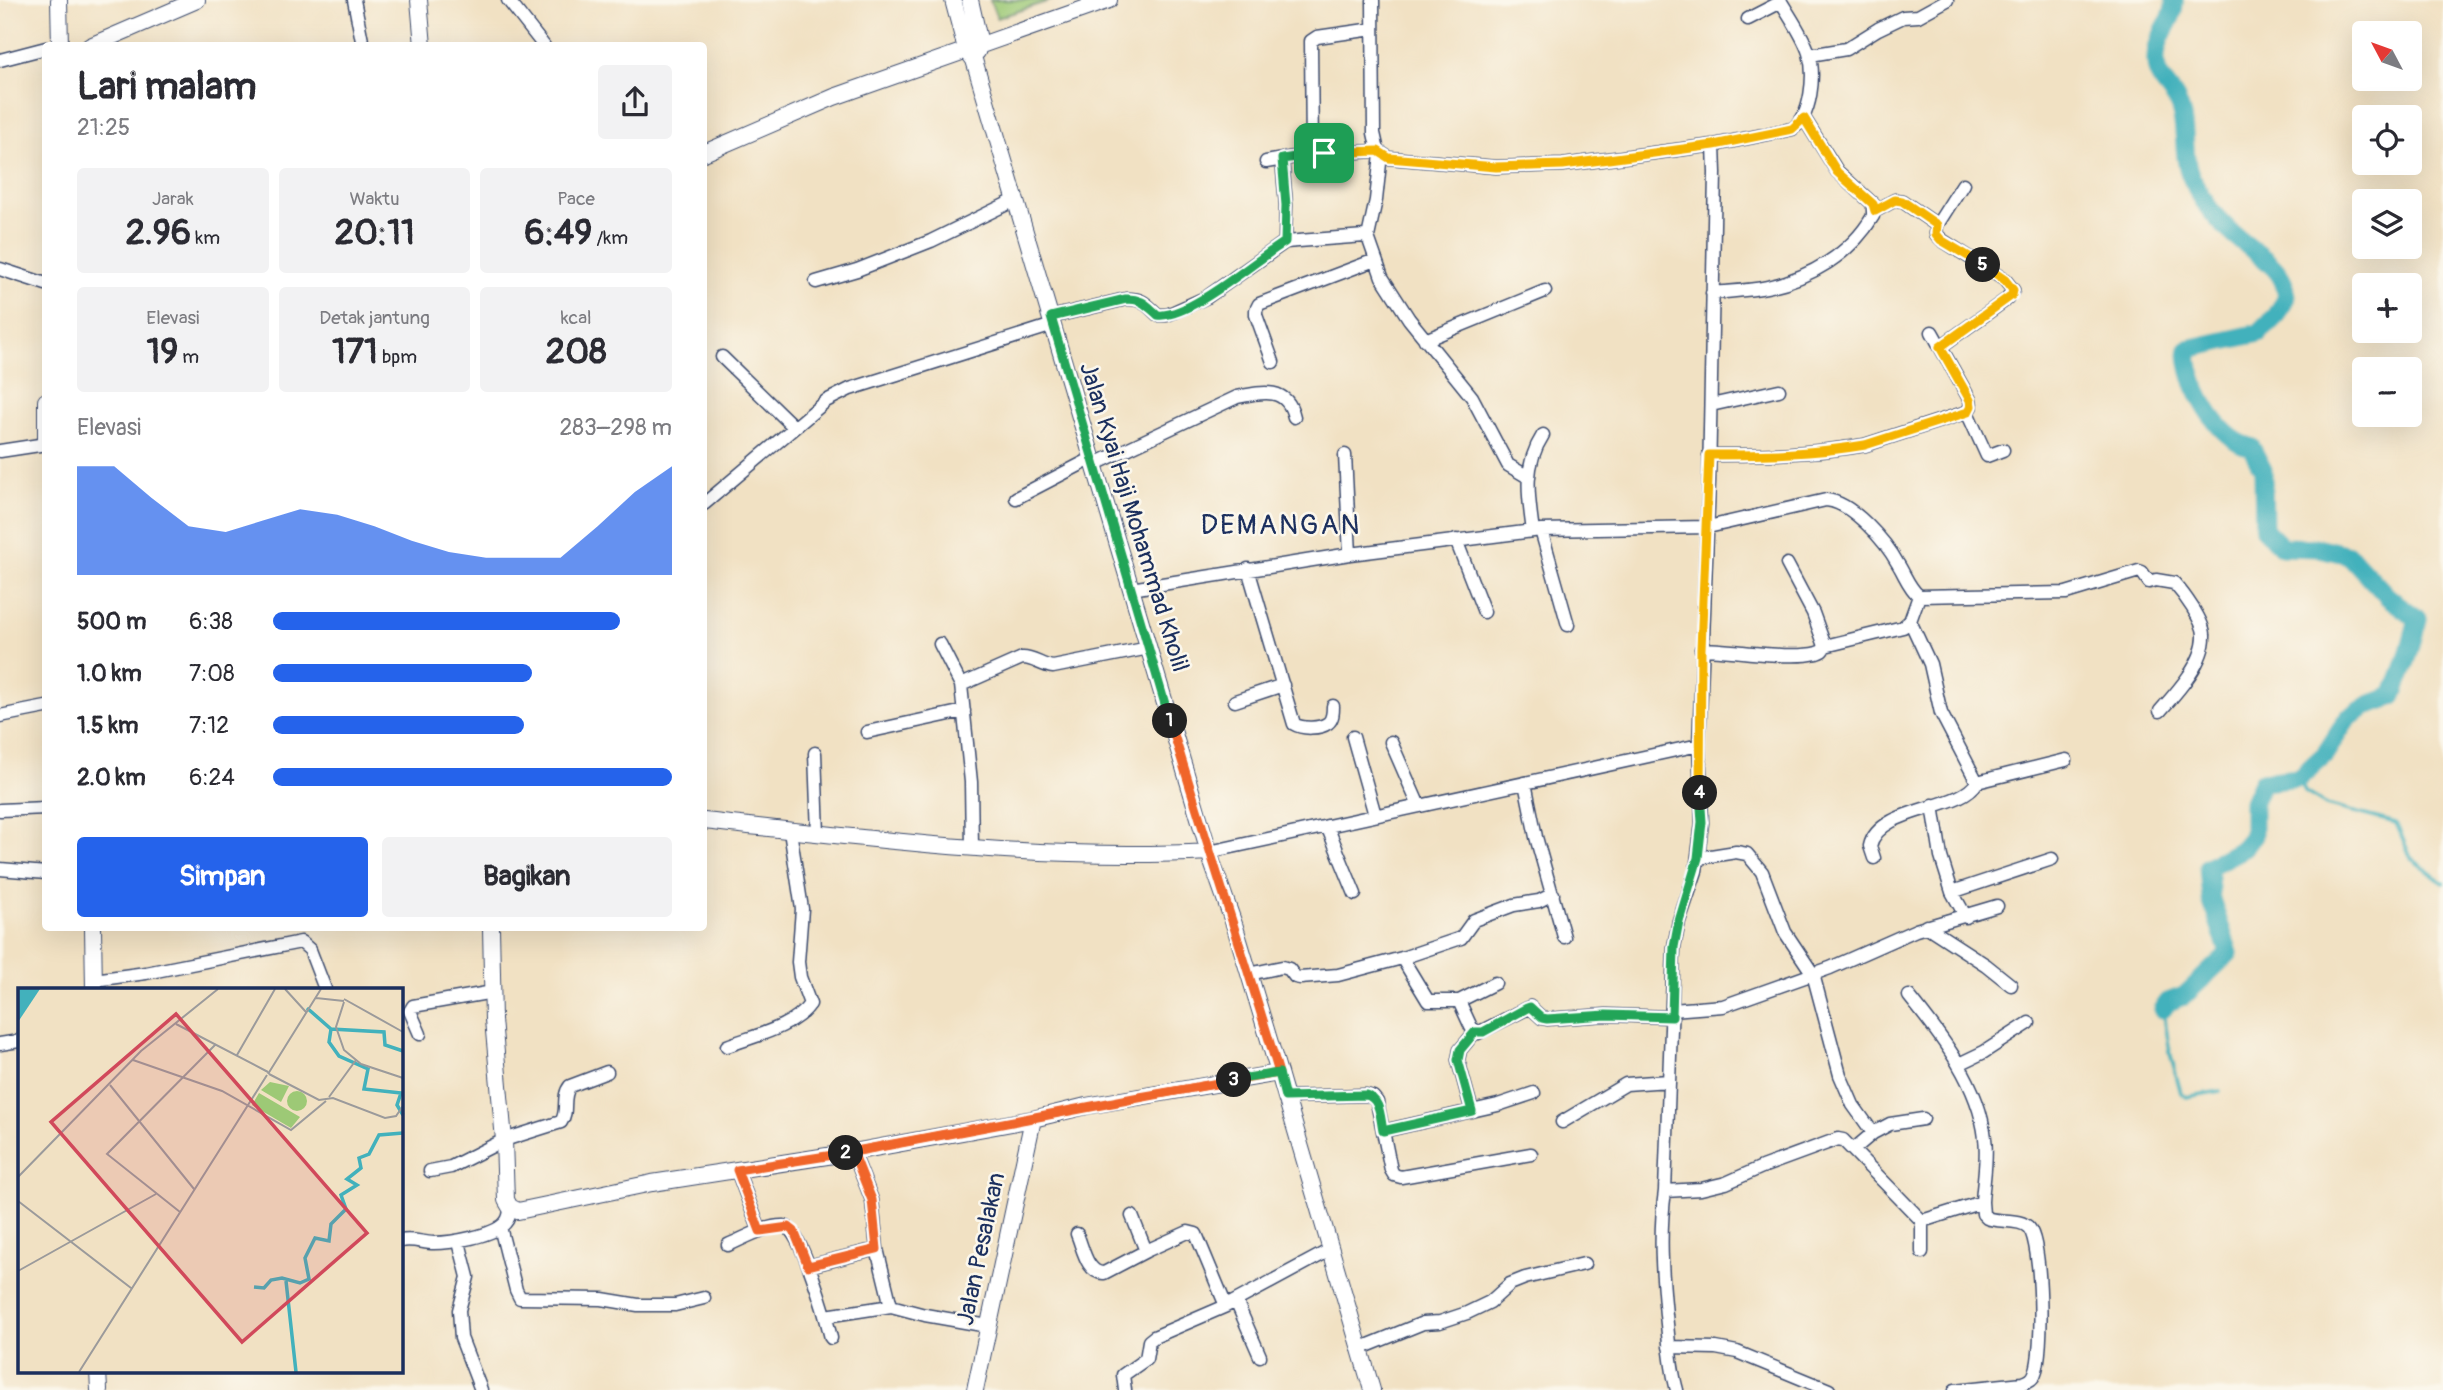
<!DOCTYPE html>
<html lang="id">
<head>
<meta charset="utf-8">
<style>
	body { margin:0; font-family:Pangolin,sans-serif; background:#f2f2f3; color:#2b2b33; height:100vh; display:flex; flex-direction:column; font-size:26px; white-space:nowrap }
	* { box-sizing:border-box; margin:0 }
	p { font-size:23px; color:#7c7c81 }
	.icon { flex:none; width:38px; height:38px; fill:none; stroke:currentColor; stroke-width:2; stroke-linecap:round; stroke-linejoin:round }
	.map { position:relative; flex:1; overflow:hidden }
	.sheet { position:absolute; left:42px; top:42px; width:665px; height:889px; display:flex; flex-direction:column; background:#fff; border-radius:7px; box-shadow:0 7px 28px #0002 }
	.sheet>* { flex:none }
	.needle { width:46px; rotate:311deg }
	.fabs { position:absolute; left:2352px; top:21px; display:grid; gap:14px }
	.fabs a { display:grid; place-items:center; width:70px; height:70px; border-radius:7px; background:#fff; box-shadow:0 7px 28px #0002; font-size:35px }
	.pin { position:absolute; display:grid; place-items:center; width:60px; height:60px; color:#fff; margin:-30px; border-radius:14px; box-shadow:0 4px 10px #0006 }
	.km { position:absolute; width:35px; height:35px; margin:-18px; border-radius:50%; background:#222; color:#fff; font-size:19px; line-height:35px; text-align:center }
	.round { display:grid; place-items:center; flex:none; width:74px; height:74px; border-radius:7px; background:#f2f2f3 }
	.overview { display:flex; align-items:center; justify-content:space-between; height:119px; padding:0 35px }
	h1 { font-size:38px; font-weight:700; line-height:52px }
	.metrics { display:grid; grid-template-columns:repeat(3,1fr); gap:10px; height:119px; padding:7px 35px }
	.metrics div { display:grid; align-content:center; border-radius:7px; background:#f2f2f3; text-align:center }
	.metrics b { font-size:35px; font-weight:700 }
	.metrics small { font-size:19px; font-weight:400 }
	.metrics p { font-size:19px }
	.chart { height:196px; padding:14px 35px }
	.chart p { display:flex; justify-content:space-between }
	.chart svg { width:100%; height:126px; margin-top:7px; fill:#2563eb; opacity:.7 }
	.primary-button { display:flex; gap:14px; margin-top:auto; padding:14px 35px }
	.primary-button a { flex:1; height:80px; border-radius:7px; background:#2563eb; color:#fff; font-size:28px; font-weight:700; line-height:80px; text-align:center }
	.primary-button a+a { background:#f2f2f3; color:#2b2b33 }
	ul { padding:0 35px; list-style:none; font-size:23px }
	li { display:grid; grid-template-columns:112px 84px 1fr; align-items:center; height:52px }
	li i { height:18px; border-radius:9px; background:#2563eb }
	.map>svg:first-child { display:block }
	.green { fill:#9dc976; stroke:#5c7c6a; stroke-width:2 }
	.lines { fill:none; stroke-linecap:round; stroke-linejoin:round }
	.stream { stroke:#42b1bc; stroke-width:3.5 }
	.river { stroke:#42b1bc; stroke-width:19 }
	.street-casing { stroke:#3b4a6d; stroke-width:15 }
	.secondary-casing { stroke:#3b4a6d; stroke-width:18 }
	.street { stroke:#fff; stroke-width:12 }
	.secondary { stroke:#fff; stroke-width:16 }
	.split-1-casing { stroke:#fff; stroke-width:14 }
	.split-2-casing { stroke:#fff; stroke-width:14 }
	.split-3-casing { stroke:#fff; stroke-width:14 }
	.split-4-casing { stroke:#fff; stroke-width:14 }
	.split-5-casing { stroke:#fff; stroke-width:14 }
	.split-6-casing { stroke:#fff; stroke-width:14 }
	.split-1 { stroke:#22a559; stroke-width:9 }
	.split-2 { stroke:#f0652b; stroke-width:9 }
	.split-3 { stroke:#f0652b; stroke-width:9 }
	.split-4 { stroke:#22a559; stroke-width:9 }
	.split-5 { stroke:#f5b400; stroke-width:9 }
	.split-6 { stroke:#f5b400; stroke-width:9 }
	.labels { text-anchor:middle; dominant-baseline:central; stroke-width:5; stroke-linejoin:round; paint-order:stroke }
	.street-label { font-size:24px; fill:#1b2f5e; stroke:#fbf7ec }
	.quarter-label { font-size:28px; letter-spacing:2px; fill:#1b2f5e; stroke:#fbf7ec }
	.inset-river { fill:none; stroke:#42b1bc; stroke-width:3.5 }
	.inset-road { fill:none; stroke:#9b9a9b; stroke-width:2 }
	.view { fill:#d1495b; fill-opacity:0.15; stroke:#d1495b; stroke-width:3.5 }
	.inset-edge { fill:none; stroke:#1b2f5e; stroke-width:3.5 }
</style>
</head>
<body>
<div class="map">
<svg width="2443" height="1390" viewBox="0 0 2443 1390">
	<rect width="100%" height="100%" fill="#fbf7ec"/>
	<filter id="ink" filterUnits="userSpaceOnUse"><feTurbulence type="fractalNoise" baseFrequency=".0143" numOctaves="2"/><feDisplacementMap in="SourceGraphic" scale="14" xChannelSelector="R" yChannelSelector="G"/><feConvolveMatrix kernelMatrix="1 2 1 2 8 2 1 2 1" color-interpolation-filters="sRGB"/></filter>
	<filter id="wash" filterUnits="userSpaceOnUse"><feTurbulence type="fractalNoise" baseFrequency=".00686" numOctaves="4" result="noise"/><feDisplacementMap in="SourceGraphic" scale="28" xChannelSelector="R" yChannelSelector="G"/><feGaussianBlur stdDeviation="1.57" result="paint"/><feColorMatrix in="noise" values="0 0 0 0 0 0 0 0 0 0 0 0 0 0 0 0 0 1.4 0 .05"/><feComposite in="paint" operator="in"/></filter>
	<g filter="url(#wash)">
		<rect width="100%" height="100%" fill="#f1e1c3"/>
		<path class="green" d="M990,0H1052L997,18Z"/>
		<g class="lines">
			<path class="stream" d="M2299,778L2305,792L2326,805L2396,823L2411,858L2443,883
				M2163,1009L2170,1052L2181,1093L2186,1097L2220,1091"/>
			<path class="river" d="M2163,1009L2168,1002L2184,996L2229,953L2211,899L2208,867L2242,849L2253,836V802L2262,782L2299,778L2325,754L2348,718L2369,705L2393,696L2407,659L2418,619L2388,597L2349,555L2320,548L2282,547L2264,529L2263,470L2251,447C2217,440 2187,383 2188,349L2259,333L2277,315L2287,296C2286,291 2285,285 2283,281C2275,262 2248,248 2233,234C2216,219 2201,199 2192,179C2181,157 2188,128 2179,106C2170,82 2151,82 2157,49C2160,31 2176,18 2174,0"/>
		</g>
	</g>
	<g filter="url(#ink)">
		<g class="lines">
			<defs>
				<path id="street" d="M354,0L363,46
					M508,0L544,46
					M1373,0L1374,133L1378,151L1389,158L1496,167L1563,165L1714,145L1792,129C1812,117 1815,74 1809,53C1803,35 1790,17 1780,0
					M1748,19L1781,2
					M1810,55L1846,49L1878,29L1903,17L1918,16L1947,0
					M0,60L46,48
					M1312,154L1311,41L1317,37L1373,29
					M1282,159L1286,205L1285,242
					M1266,162L1312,154L1378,151
					M1875,211L1895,200L1902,201L1937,225
					M1368,237L1376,200L1381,154
					M0,269L46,284
					M816,282L857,270L931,241L1015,200
					M1712,293C1730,291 1749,291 1767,287C1810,278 1851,254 1873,216V204L1837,171L1804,118
					M1051,317L1126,299C1143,298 1146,304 1158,315H1167L1207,297L1285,242L1365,236L1369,240L1382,277L1409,319L1472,397L1508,465L1528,477
					M1932,332L1970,400L1971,406L1967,412
					M1425,340L1545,291
					M1940,347L2007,299L2013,290L2005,280L1942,240L1936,234L1937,225L1963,184
					M722,357L794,427
					M1273,362L1256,315V310L1259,304L1375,260
					M1711,405L1779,390
					M0,451L46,444
					M1345,455L1350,554
					M1709,455C1762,455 1813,454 1865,445L1967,412L1987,456L2003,450
					M1093,465L1237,397C1262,392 1287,386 1294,417
					M1016,498L1091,459
					M704,504L826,401L850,389L1053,325
					M1541,530L1568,625
					M1533,531C1528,496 1523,466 1543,435
					M1456,540L1484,612
					M1248,569L1294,724C1302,729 1320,729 1328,723C1333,719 1333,712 1333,706
					M1131,589L1350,554L1541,530L1708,527L1826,500C1852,502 1886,542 1898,564C1905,575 1909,588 1919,596L2066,593L2139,571L2142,572L2149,582L2156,580L2174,583C2183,593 2204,621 2204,635C2205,662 2177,692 2160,711
					M940,644L961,685
					M1825,646L1903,627L1910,621L1919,596
					M1701,649C1733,649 1789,660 1817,653C1823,651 1822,651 1825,646L1813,613L1787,564
					M1235,701L1283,685
					M0,716L46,707
					M867,732L964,711
					M1353,737L1375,815
					M1391,742L1419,806
					M815,753L818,834
					M1977,782L2066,760
					M1525,783L1536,837L1564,937
					M1933,805L1941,857L1952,892L1966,917
					M0,810L46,808
					M1327,826L1355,894
					M972,848L971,782L961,685L1022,658C1032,657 1042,666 1053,667L1149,648
					M1209,852L1699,745
					M1698,858L1736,852L1747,854L1762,872L1785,932L1813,974L1840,1075L1853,1105L1873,1133L1890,1124L1923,1119
					M1874,858L1870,846C1879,806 1961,811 1977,782L1941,713L1930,664L1910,621
					M0,869L46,873
					M1952,892L2052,859
					M1926,926L1986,965L2011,985
					M1402,958L1428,1001H1459L1495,983
					M1249,974L1282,967L1289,969L1295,977L1300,978L1338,975L1402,958L1461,938L1474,920L1514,905L1539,901L1553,894
					M94,980L146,973L301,942L310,950L325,989
					M1909,996C1942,1037 1979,1084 1985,1138C1988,1158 1983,1182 1982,1202
					M1459,1001L1471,1027L1478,1033L1530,1007L1542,1018L1547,1019L1606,1015L1672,1017
					M1672,1010L1723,1006L1830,968L1916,930L1997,906
					M420,1034L410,1011L413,1006L493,992
					M0,1044L19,1041
					M727,1046C753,1036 793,1028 810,1004L800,977L798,962L802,909L790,831
					M1959,1064L1984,1052L2029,1023
					M1285,1097L1366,1095L1373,1097L1377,1102L1391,1170L1394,1175L1401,1177L1531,1154
					M1472,1111L1458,1060L1460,1050L1475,1032
					M1562,1122L1626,1084L1668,1081
					M1383,1131L1498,1105L1534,1093
					M1853,1150L1873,1133
					M853,1152L872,1200L877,1249L891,1306L925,1315L988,1326
					M737,1170L760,1231
					M430,1171L451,1167L504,1140L561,1122C569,1111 561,1097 570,1086L607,1072
					M1665,1191L1701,1189L1726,1183L1762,1167L1838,1139L1843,1140L1922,1221V1252
					M1132,1216L1146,1251L1188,1232L1196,1234L1226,1306
					M1922,1221L1982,1202L1983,1214L1987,1218C1999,1223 2021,1218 2029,1228C2042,1243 2044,1353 2035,1373C2033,1379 2029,1381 2023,1383L1955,1390
					M500,1227L516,1290L520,1298L602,1299L638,1305H675L704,1298
					M1077,1234C1083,1248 1087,1274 1104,1273L1146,1251
					M401,1241C412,1238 423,1243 434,1243C450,1243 494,1236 505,1223C509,1219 510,1213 510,1207
					M459,1242L468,1277L459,1310L461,1338L481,1390
					M728,1245C745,1238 766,1225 784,1226C801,1227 827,1321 831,1338
					M809,1266L877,1249
					M1236,1301L1260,1356
					M826,1316L891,1306
					M1669,1347L1716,1348L1737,1352L1829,1390
					M1359,1349L1423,1323L1440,1322L1467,1313L1490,1302L1510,1284L1525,1278L1584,1264
					M1125,1390L1123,1375L1146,1359L1149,1341L1154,1337L1226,1306L1330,1250
					M1677,1390C1670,1366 1669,1340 1666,1315C1662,1273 1659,1233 1665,1191L1674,947L1679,921L1696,871L1702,823L1699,745L1709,481L1715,173L1714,145"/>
				<path id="secondary" d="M59,0L60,46
					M419,0L423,46
					M953,0L966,49L974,60L1213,865L1235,927L1279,1073L1372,1390
					M970,0L980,44L977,52
					M90,46L197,0
					M704,153L834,97L1109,0
					M46,401V438
					M704,821C871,839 1041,861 1209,852
					M93,928L94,989
					M491,928L493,1020L504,1140L506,1200L510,1207L518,1211L652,1183L853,1152L1033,1119L1086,1106L1279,1073
					M98,1371L99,1390
					M975,1390L1033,1119"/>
			</defs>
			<use href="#street" class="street-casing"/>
			<use href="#secondary" class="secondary-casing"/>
			<use href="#street" class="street"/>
			<use href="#secondary" class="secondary"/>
		</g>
	</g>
	<g class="lines" filter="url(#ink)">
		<defs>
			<path id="split-1" d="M1170,721L1051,317L1126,299C1143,299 1146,305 1158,315C1189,319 1257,259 1285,242L1286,205L1282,159L1324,153"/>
			<path id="split-2" d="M846,1153L1134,1098L1279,1073C1244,955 1205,839 1170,721"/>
			<path id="split-3" d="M846,1153L737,1170L760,1231L789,1227L794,1231L808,1266L877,1249L872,1200L853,1152L1234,1080"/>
			<path id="split-4" d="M1234,1080L1279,1073L1285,1097L1366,1095C1381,1099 1380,1117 1383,1131L1472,1111L1458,1060L1460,1050L1475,1032H1483L1527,1008L1530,1007L1542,1018L1547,1019L1606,1015L1672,1017L1674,947L1679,921L1698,858L1702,822L1700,793"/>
			<path id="split-5" d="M1700,793L1701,649L1709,455C1762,455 1813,454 1865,445L1968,412L1971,406L1970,400L1940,347L2012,295L2013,290L2005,280L1983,265"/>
			<path id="split-6" d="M1324,153L1378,151L1389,158L1496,167L1563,165L1714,145L1792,129L1804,118L1837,172L1873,204L1875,211L1895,200L1902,201L1937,225L1936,234L1941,240L1983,265"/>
		</defs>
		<use href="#split-1" class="split-1-casing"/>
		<use href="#split-2" class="split-2-casing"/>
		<use href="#split-3" class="split-3-casing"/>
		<use href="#split-4" class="split-4-casing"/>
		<use href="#split-5" class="split-5-casing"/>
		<use href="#split-6" class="split-6-casing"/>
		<use href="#split-1" class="split-1"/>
		<use href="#split-2" class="split-2"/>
		<use href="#split-3" class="split-3"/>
		<use href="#split-4" class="split-4"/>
		<use href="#split-5" class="split-5"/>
		<use href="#split-6" class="split-6"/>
	</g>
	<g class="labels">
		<g class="street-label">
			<text transform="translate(1134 517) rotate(73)">Jalan Kyai Haji Mohammad Kholil</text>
			<text transform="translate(981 1249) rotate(-78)">Jalan Pesalakan</text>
		</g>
		<g class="quarter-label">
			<text x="1281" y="525">DEMANGAN</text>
		</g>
	</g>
	<g transform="translate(18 988)">
		<rect width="385" height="385" fill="#f1e1c3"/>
		<path d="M252,94L271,98L263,114L243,102ZM269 113a10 10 0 1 1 20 0a10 10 0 1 1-20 0ZM241,105L282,129L273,140L234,117Z" fill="#9dc976"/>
		<path d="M0,1H22L0,34Z" fill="#42b1bc"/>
		<path class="inset-river" d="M289,20L313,41L366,44L367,57L385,63M313,41L311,54L321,68L350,81L346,101L383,105L379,117L385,127M268,293L278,384M236,299L246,300L253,292L264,290L282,295L291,291L287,270L297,250L311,253L313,236L328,221L323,207L339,197L329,191L343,180L341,170L351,166L361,147L385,145"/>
		<path class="inset-road" d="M267,1L288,24M298,10L326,13M326,11L385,44M326,14L318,39L326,62L343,76L385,90M158,36L250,84M219,67L257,1M115,72L204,103L273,142L308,113M250,86L303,1M251,86L301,112L315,110L367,130L378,128L385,118M92,97L176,201M311,109L338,72M0,189L123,63L200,1M0,213L113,300M162,224L89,166L198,56M0,283L138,206M61,384L249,87"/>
		<path class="view" d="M158,26L349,245L224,354L33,134Z"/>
		<rect width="385" height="385" class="inset-edge"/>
	</g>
</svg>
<div class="fabs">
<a><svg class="needle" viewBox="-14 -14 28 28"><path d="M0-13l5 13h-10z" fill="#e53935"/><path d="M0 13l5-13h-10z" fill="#7c7c81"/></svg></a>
<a><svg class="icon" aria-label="locate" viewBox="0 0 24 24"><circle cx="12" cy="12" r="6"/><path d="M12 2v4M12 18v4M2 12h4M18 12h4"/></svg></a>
<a><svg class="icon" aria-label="layers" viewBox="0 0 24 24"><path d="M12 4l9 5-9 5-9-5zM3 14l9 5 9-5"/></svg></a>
<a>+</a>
<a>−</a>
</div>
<div class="pin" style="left:1324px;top:153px;background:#1e9e55"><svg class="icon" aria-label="arrive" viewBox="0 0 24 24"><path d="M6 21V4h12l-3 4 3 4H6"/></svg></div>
<b class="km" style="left:1170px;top:721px">1</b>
<b class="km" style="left:846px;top:1153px">2</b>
<b class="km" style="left:1234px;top:1080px">3</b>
<b class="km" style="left:1700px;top:793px">4</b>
<b class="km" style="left:1983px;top:265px">5</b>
<section class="sheet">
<div class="overview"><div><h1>Lari malam</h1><p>21:25</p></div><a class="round"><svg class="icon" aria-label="share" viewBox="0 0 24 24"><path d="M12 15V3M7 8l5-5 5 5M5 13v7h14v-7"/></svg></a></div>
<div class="metrics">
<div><p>Jarak</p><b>2.96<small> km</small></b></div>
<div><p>Waktu</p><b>20:11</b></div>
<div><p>Pace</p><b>6:49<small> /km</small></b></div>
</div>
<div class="metrics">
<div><p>Elevasi</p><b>19<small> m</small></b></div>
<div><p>Detak jantung</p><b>171<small> bpm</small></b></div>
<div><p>kcal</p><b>208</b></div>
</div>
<div class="chart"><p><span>Elevasi</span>283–298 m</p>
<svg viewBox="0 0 160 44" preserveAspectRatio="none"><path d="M0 44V6L10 6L20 17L30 27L40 29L50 25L60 21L70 23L80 27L90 32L100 36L110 38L120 38L130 38L140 27L150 15L160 6V44z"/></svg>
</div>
<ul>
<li><b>500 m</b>6:38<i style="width:87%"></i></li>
<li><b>1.0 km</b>7:08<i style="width:65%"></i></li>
<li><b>1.5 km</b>7:12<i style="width:63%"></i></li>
<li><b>2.0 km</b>6:24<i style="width:100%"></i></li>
</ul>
<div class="primary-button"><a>Simpan</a><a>Bagikan</a></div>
</section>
</div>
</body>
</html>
